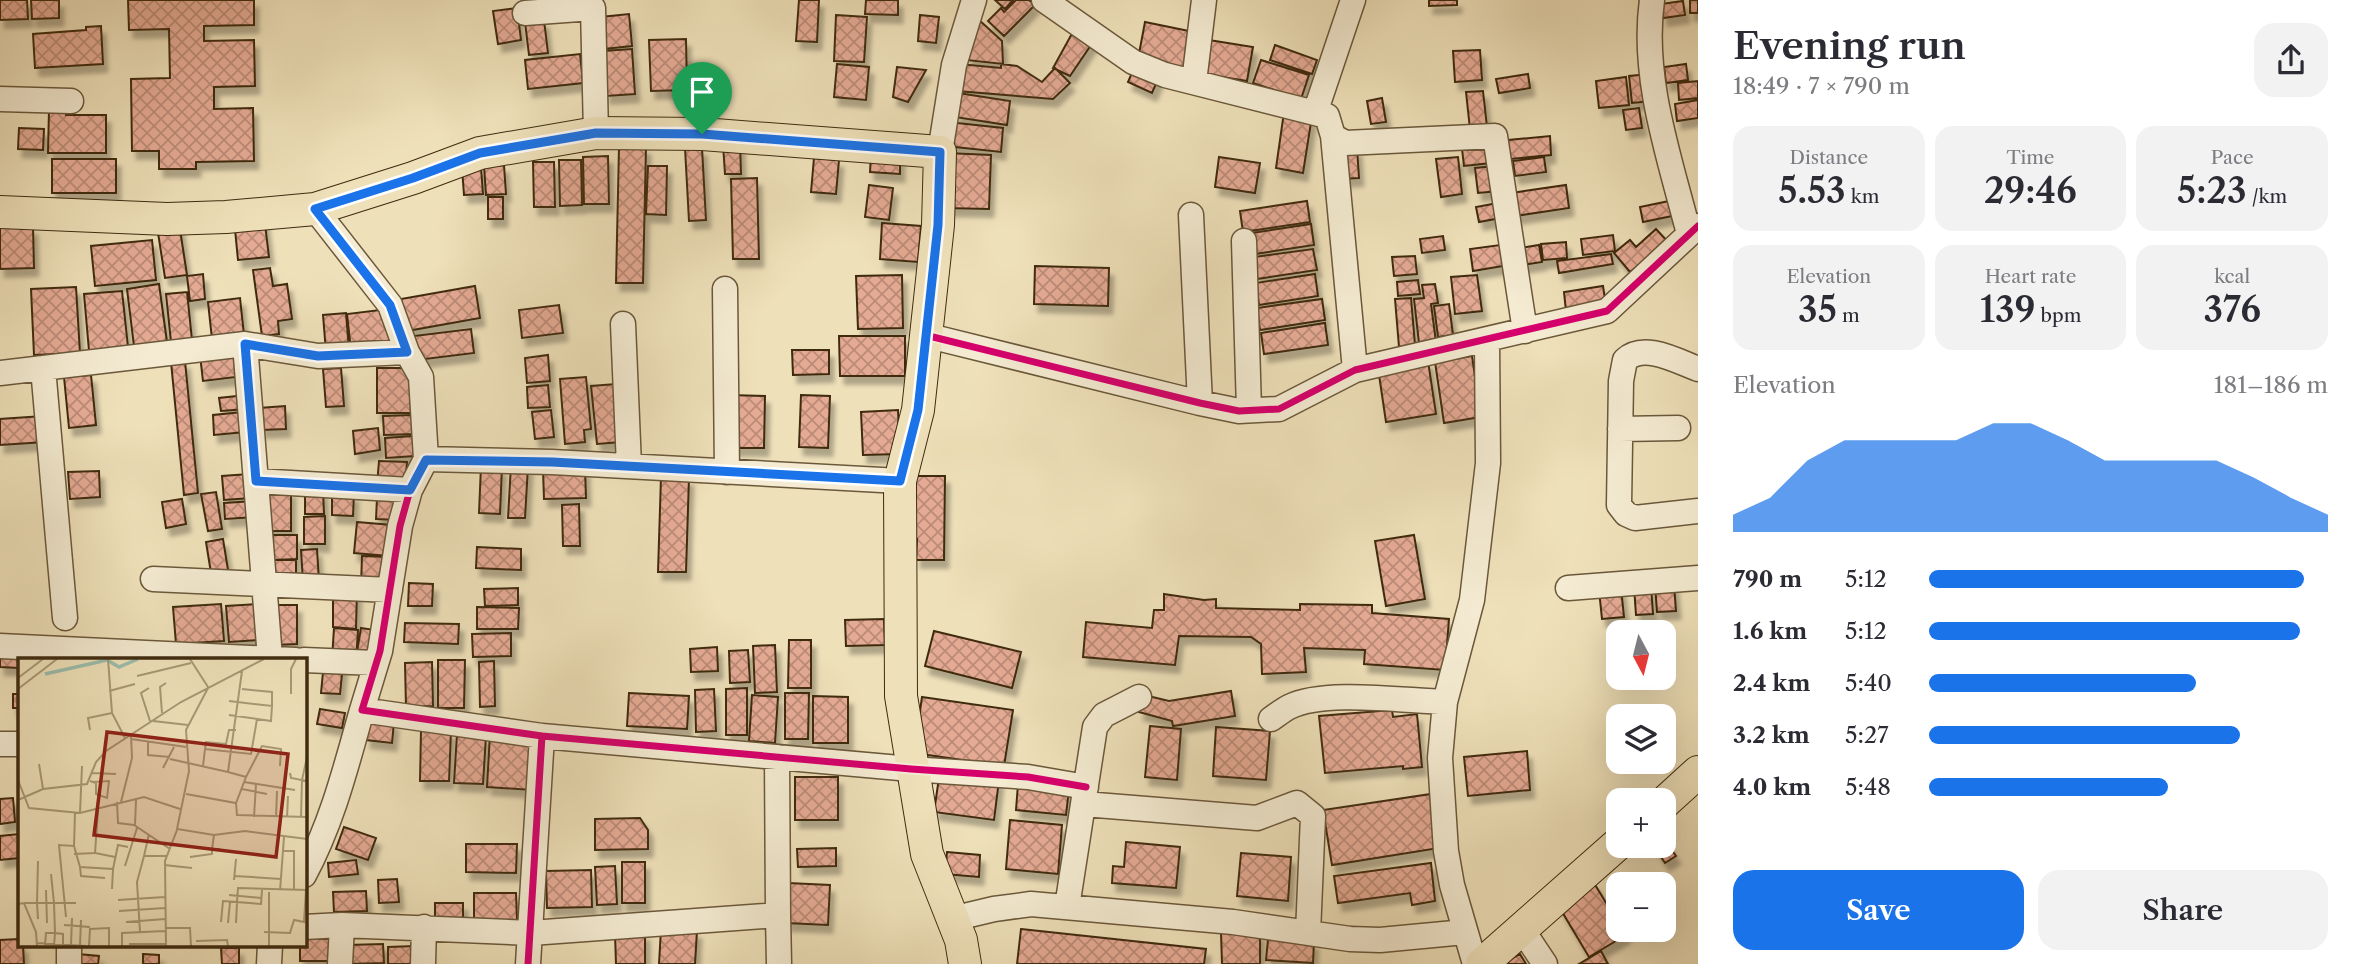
<!DOCTYPE html>
<html lang="en">
<head>
<meta charset="utf-8">
<style>
	body { margin:0; font-family:"Libre Caslon Text",serif; background:#f2f2f3; color:#2b2b33; height:100vh; display:flex; flex-direction:column; font-size:26px; white-space:nowrap }
	* { box-sizing:border-box; margin:0 }
	p { font-size:23px; color:#7c7c81 }
	.icon { flex:none; width:38px; height:38px; fill:none; stroke:currentColor; stroke-width:2; stroke-linecap:round; stroke-linejoin:round }
	.map { position:relative; flex:1; overflow:hidden }
	.details { display:flex; flex-direction:column; background:#fff; width:665px }
	.details>* { flex:none }
	.needle { width:46px; rotate:173deg }
	.fabs { position:absolute; left:1606px; top:620px; display:grid; gap:14px }
	.fabs a { display:grid; place-items:center; width:70px; height:70px; border-radius:14px; background:#fff; box-shadow:0 7px 28px #0002; font-size:35px }
	.pin { position:absolute; display:grid; place-items:center; width:60px; height:60px; color:#fff; margin:-72px -30px; border-radius:50% 50% 50% 0; rotate:-45deg; box-shadow:0 0 7px #0007 }
	.pin .icon { rotate:45deg }
	.round { display:grid; place-items:center; flex:none; width:74px; height:74px; border-radius:21px; background:#f2f2f3 }
	.head { display:flex; align-items:center; justify-content:space-between; height:119px; padding:0 35px }
	h1 { font-size:38px; font-weight:600; line-height:52px }
	.stats { display:grid; grid-template-columns:repeat(3,1fr); gap:10px; height:119px; padding:7px 35px }
	.stats div { display:grid; align-content:center; border-radius:18px; background:#f2f2f3; text-align:center }
	.stats b { font-size:35px; font-weight:600 }
	.stats small { font-size:19px; font-weight:400 }
	.stats p { font-size:19px }
	.chart { height:196px; padding:14px 35px }
	.chart p { display:flex; justify-content:space-between }
	.chart svg { width:100%; height:126px; margin-top:7px; fill:#1a73e8; opacity:.7 }
	.action { display:flex; gap:14px; margin-top:auto; padding:14px 35px }
	.action a { flex:1; height:80px; border-radius:21px; background:#1a73e8; color:#fff; font-size:28px; font-weight:600; line-height:80px; text-align:center }
	.action a+a { background:#f2f2f3; color:#2b2b33 }
	ul { padding:0 35px; list-style:none; font-size:23px }
	li { display:grid; grid-template-columns:112px 84px 1fr; align-items:center; height:52px }
	li i { height:18px; border-radius:9px; background:#1a73e8 }
	main { display:flex; flex:1; min-height:0 }
	.map>svg:first-child { display:block }
	.building { fill:url(#building-cross-hatch); stroke:#3f2b10; stroke-width:2; filter:url(#shadow) }
	.lines { fill:none; stroke-linecap:round; stroke-linejoin:round }
	.minor-casing { stroke:#6b583a; stroke-width:27 }
	.major-casing { stroke:#3f2b10; stroke-width:34 }
	.minor { stroke:#f4ebd2; stroke-width:24 }
	.major { stroke:#eee0b9; stroke-width:32 }
	.cycleway-casing { stroke:#f4ebd2; stroke-width:11 }
	.cycleway { stroke:#d6006c; stroke-width:7 }
	.route-casing { stroke:#fff; stroke-width:14 }
	.route { stroke:#1a73e8; stroke-width:9 }
	.inset-river { fill:none; stroke:#9abdab; stroke-width:3.5 }
	.inset-road { fill:none; stroke:#a89875; stroke-width:2 }
	.view { fill:#8f2418; fill-opacity:0.15; stroke:#8f2418; stroke-width:3.5 }
	.inset-edge { fill:none; stroke:#3f2b10; stroke-width:3.5 }
</style>
</head>
<body>
<main>
<div class="map">
<svg width="1698" height="964" viewBox="0 0 1698 964">
	<defs>
		<pattern id="building-cross-hatch" width="8" height="8" patternUnits="userSpaceOnUse" patternTransform="scale(1.75)"><rect width="8" height="8" fill="#e5aa94"/><path d="M0 0l8 8M0 8l8-8" fill="none" stroke="#bb8b77"/></pattern>
		<filter id="shadow"><feDropShadow dx="4.5" dy="8" stdDeviation="2" flood-color="#0004"/></filter>
	</defs>
	<rect width="100%" height="100%" fill="#eee0b9"/>
	<filter id="stains"><feTurbulence type="fractalNoise" baseFrequency=".00286" numOctaves="4"/><feColorMatrix values="0 0 0 0 .2 0 0 0 0 .09 0 0 0 0 .02 0 0 0 .5 -.17"/></filter>
	<radialGradient id="worn" r=".72"><stop offset=".6" stop-color="#630" stop-opacity="0"/><stop offset="1" stop-color="#630" stop-opacity=".3"/></radialGradient>
	<path class="building" d="M0,0H27L28,19L0,20Z
		M31,0H59V18L32,19Z
		M128,0H254V25L204,26V41L254,40L255,86L214,87V109L253,108L254,161L196,162V169H159V151H132L131,79L170,78L169,29L129,30Z
		M799,0H819L817,42L796,41Z
		M866,0H898V15L865,14Z
		M995,0H1013L1005,9Z
		M1016,0H1029L1035,5L1004,36L988,21L1001,8L1004,12Z
		M1429,0H1457V5L1429,6Z
		M1690,0H1698V13H1690Z
		M1683,1L1685,15L1663,18L1661,4Z
		M517,8L521,40L498,44L493,11Z
		M629,14L632,46L604,49L601,17Z
		M836,15L867,17L864,62L834,61Z
		M920,15L939,17L936,43L918,41Z
		M978,19L1002,41L1003,64L966,60Z
		M544,20L548,53L529,55L525,22Z
		M1145,22L1194,32L1186,69L1138,59Z
		M101,26L103,64L35,68L33,34L86,30V27Z
		M1074,30L1093,42L1070,76L1053,68Z
		M686,39L687,90L651,91L649,40Z
		M1209,40L1253,47L1247,81L1203,74Z
		M1275,45L1317,60L1312,74L1270,60Z
		M632,49L635,94L606,96L603,51Z
		M1480,50L1482,80L1455,82L1453,51Z
		M580,54L583,83L528,89L525,60Z
		M1261,60L1309,75L1301,99L1253,83Z
		M837,64L869,67L866,100L834,97Z
		M959,64L1001,68V64L1017,66L1042,82L1055,68L1070,83L1053,99L957,91Z
		M1686,64L1688,80L1666,83L1664,67Z
		M897,67L926,70L908,102L893,97Z
		M1134,68L1158,79L1152,93L1128,82Z
		M1528,74L1530,88L1499,93L1496,79Z
		M1650,74L1652,101L1632,103L1629,76Z
		M1626,77L1629,105L1599,108L1596,81Z
		M1698,81V98L1679,100L1678,83Z
		M1483,91L1487,127L1470,129L1466,92Z
		M958,93L1010,101L1007,125L955,117Z
		M1382,98L1386,122L1371,124L1367,101Z
		M1698,100V118L1677,121L1675,104Z
		M1639,108L1642,128L1626,130L1623,110Z
		M49,110H66V115H106V153H48Z
		M1284,112L1312,116L1303,173L1276,168Z
		M948,122L1003,128L1001,152L946,146Z
		M19,128L44,129L43,150L18,149Z
		M1550,136L1551,155L1500,160L1498,141Z
		M1488,137L1491,163L1464,166L1461,140Z
		M740,143L741,174H725L723,144Z
		M619,147H646L643,283H616Z
		M685,148H702L706,220L689,221Z
		M1357,148L1359,178L1339,179L1337,150Z
		M946,153L991,155L989,209L944,208Z
		M871,154L900,155V174L870,172Z
		M608,156L609,204H584L583,157Z
		M1219,157L1260,163L1255,193L1215,187Z
		M1458,157L1462,194L1441,197L1436,159Z
		M1544,157L1546,172L1515,176L1513,161Z
		M814,158L839,160L836,194L811,192Z
		M52,159H116V193H52Z
		M559,160H581L582,205L560,206Z
		M533,162H554L555,207H534Z
		M504,165L506,194L486,195L484,166Z
		M648,166H667L666,215L646,214Z
		M1495,166L1499,191L1478,193L1475,168Z
		M481,167L483,194L464,195L462,168Z
		M757,178L759,259H733L731,179Z
		M869,185L893,188L889,220L865,217Z
		M1566,185L1569,208L1515,216L1511,193Z
		M488,197H503V219H488Z
		M1674,200L1677,215L1643,222L1640,207Z
		M1307,201L1310,222L1243,232L1240,211Z
		M1498,203L1501,218L1479,222L1476,207Z
		M264,216L269,257L238,260L234,219Z
		M179,223L187,275L165,278L157,226Z
		M882,223L921,226L918,262L880,259Z
		M1311,224L1314,245L1255,254L1252,233Z
		M33,227L34,268L0,269V228Z
		M1656,229L1668,242L1630,272L1614,253L1630,240L1636,247Z
		M1613,235L1615,251L1583,255L1581,239Z
		M1443,236L1445,250L1422,253L1420,239Z
		M152,240L156,280L95,286L91,246Z
		M1566,242L1567,258L1543,260L1541,244Z
		M1500,245L1503,266L1473,271L1470,249Z
		M1539,245L1542,262L1522,265L1520,248Z
		M1313,249L1317,270L1257,279L1254,257Z
		M1611,254L1613,264L1559,273L1557,261Z
		M1415,256L1417,274L1394,276L1392,257Z
		M1035,266L1109,268L1108,306L1034,304Z
		M270,268L273,286L287,284L292,319L278,321L279,334L262,336L253,270Z
		M203,274L205,299L190,301L187,276Z
		M1315,274L1318,296L1259,305L1256,283Z
		M902,275L903,328L858,329L856,276Z
		M1477,275L1482,311L1455,314L1451,277Z
		M1418,280L1420,294L1398,296L1397,282Z
		M159,284L167,342L134,346L127,289Z
		M1435,284L1438,303L1431,304L1436,342L1419,343L1414,299L1424,298L1422,285Z
		M475,286L480,318L407,331L401,299Z
		M1603,286L1606,306L1566,311L1564,292Z
		M76,287L80,353L34,355L31,289Z
		M122,291L128,347L89,351L84,294Z
		M187,292L192,340L171,342L166,294Z
		M240,298L244,335L212,339L208,302Z
		M1411,298L1415,345L1399,347L1395,299Z
		M1322,299L1325,320L1260,330L1257,308Z
		M1449,304L1453,335L1438,337L1434,306Z
		M559,305L563,333L522,338L519,310Z
		M388,309L392,345L351,350L347,314Z
		M346,313L349,350L326,352L323,315Z
		M1325,323L1328,345L1264,354L1261,333Z
		M471,329L474,353L417,360L414,336Z
		M839,336H905V376H840Z
		M792,350H829V374L793,375Z
		M233,351L236,377L203,381L200,355Z
		M548,355L550,381L527,383L525,358Z
		M1472,356L1481,417L1444,423L1435,362Z
		M185,361L198,493L184,495L171,362Z
		M1428,361L1436,414L1386,422L1378,368Z
		M341,368L344,406L326,407L323,369Z
		M377,368H410L411,413H377Z
		M91,375L96,425L69,428L64,377Z
		M586,377L591,429L584,430L585,442L565,444L560,379Z
		M616,384L621,442L597,444L591,386Z
		M548,385L550,407L528,408L527,387Z
		M246,395L247,409L221,411L219,398Z
		M729,395L765,396L764,448H729Z
		M801,395L830,396L828,448L799,447Z
		M285,406L286,429L261,430L259,408Z
		M551,410L554,437L535,439L532,412Z
		M898,410L900,454L863,455L861,412Z
		M243,412L245,432L214,435L213,415Z
		M413,415L414,434L384,435L383,416Z
		M43,416L45,442L0,445V419Z
		M378,428L380,450L355,454L353,431Z
		M413,436L415,456L386,458L385,438Z
		M379,461L407,462L405,487L377,485Z
		M511,465L528,466L525,518H508Z
		M481,466L502,467L500,514L479,513Z
		M585,469L586,498L544,499L543,470Z
		M99,471L100,497L70,499L68,472Z
		M249,474L251,498L224,500L222,476Z
		M910,476H945L944,560H916L917,539H909Z
		M661,477L689,478L686,572H658Z
		M291,490V531H264L263,491Z
		M305,490H323L324,514H305Z
		M216,492L222,529L208,531L201,494Z
		M332,493L354,494L353,516L332,515Z
		M377,498L400,500L399,520L376,519Z
		M182,499L186,524L166,528L162,502Z
		M254,501L255,517L225,519L224,503Z
		M579,504L580,546H563L562,505Z
		M325,516V544H304V517Z
		M357,522L392,525L389,556L354,553Z
		M273,535H297V559L273,560Z
		M1414,535L1425,599L1386,606L1375,541Z
		M223,539L229,576L212,579L206,542Z
		M477,547L521,549V570L476,568Z
		M317,549L319,581L303,582L301,550Z
		M362,556L388,557L387,588L361,586Z
		M274,560H296V574L274,575Z
		M409,583L433,584L432,606H408Z
		M1674,584L1676,611L1657,612L1655,585Z
		M1651,586L1653,614L1636,615L1634,587Z
		M518,588V605L485,606L484,589Z
		M1621,588L1624,617L1602,619L1599,590Z
		M333,589L357,590L356,629L333,627Z
		M1164,594L1204,600L1216,599V608L1300,610V604L1372,605V613L1449,619L1445,670L1364,664L1365,650L1304,648L1306,672L1262,674L1261,644L1251,637L1179,636L1175,665L1083,657L1086,622L1152,628L1154,610H1164Z
		M221,604L224,641L176,644L173,607Z
		M258,604L260,640L229,642L226,606Z
		M272,605H297V644L273,645Z
		M477,607L519,608L518,629H477Z
		M884,619L885,645L846,646L845,620Z
		M405,623L459,624L458,644L404,642Z
		M334,628L358,630L356,661L332,659Z
		M361,628L375,630L371,660L356,658Z
		M934,631L1021,652L1012,688L925,666Z
		M511,633V656L473,657L472,634Z
		M789,640H811V688H788Z
		M775,645L777,692L755,693L753,646Z
		M717,647L718,671L691,672L690,649Z
		M0,649L29,660H19V668L0,667Z
		M748,650L750,682L730,683L729,651Z
		M438,660H465L464,708H438Z
		M494,661L495,706L480,707L479,662Z
		M324,662L343,664L340,694L321,693Z
		M432,662L433,706L406,707L405,663Z
		M747,688V735H726V689Z
		M714,689L716,731L696,732L695,690Z
		M1231,691L1235,716L1173,726L1172,721L1139,712L1144,695L1169,701Z
		M629,693L689,696L687,729L627,726Z
		M785,693H809L808,739H785Z
		M13,694H19V708H13Z
		M752,695L778,697L775,743L749,741Z
		M813,696L848,697V743H813Z
		M922,697L1013,710L1004,766L914,753Z
		M320,709L345,713L342,728L317,724Z
		M1392,710L1393,717L1417,714L1422,767L1403,769V766L1325,773L1319,716Z
		M368,719L394,722L392,743L366,740Z
		M1150,726L1181,729L1177,780L1145,777Z
		M1216,727L1270,731L1266,780L1213,776Z
		M421,730L451,731L449,781H420Z
		M457,734L486,736L483,784L454,783Z
		M490,734L535,736L532,790L487,787Z
		M1527,751L1530,790L1468,796L1464,757Z
		M940,771L999,780L994,820L934,812Z
		M795,777H838V820H795Z
		M1018,784L1069,789L1066,815L1016,810Z
		M1431,794L1439,848L1332,865L1323,810Z
		M13,798L15,822L0,824V799Z
		M640,818L648,830V849L595,850V819Z
		M1010,820L1062,825L1058,874L1006,869Z
		M344,827L376,838L368,860L336,849Z
		M19,834V858L0,860V836Z
		M1664,839L1676,856L1665,863L1653,845H1664Z
		M1126,842L1180,847L1176,888L1112,883L1113,866L1124,867Z
		M466,844H517L516,873L466,872Z
		M836,848V866L798,867L797,849Z
		M947,852L980,855L979,877L945,874Z
		M1241,853L1291,857L1288,901L1237,896Z
		M356,860L358,874L329,877L328,863Z
		M622,862H645V903H622Z
		M1431,863L1435,901L1412,905L1410,893L1338,903L1334,876Z
		M615,866L617,904L597,905L595,867Z
		M591,870L592,907L547,908L546,871Z
		M397,879L399,902L379,903L378,880Z
		M788,883L830,885L828,925L786,923Z
		M1594,883L1619,924V929H1622L1626,935L1589,957L1558,905Z
		M366,891L367,911L334,912L333,892Z
		M474,893H516L517,920L474,921Z
		M435,903H463V924L435,923Z
		M661,929L697,931L695,964H659Z
		M1021,929L1206,949L1204,964H1017Z
		M1260,932V964H1222L1221,933Z
		M615,933H645V964H616Z
		M304,938L332,939V961H300V945H304Z
		M19,939V945H23L24,964H0V940Z
		M1268,939L1314,942L1313,963L1266,960Z
		M383,944L384,963L347,964V945Z
		M415,946V964H388V947Z
		M221,948H239V964H222Z
		M1601,951L1608,964H1579Z
		M78,954L99,956L98,964H77Z
		M143,954L159,955V964H143Z
		M1520,954L1526,964H1502Z"/>
	<g class="lines">
		<defs>
			<path id="minor" d="M1044,0L1133,62L1165,75L1327,116L1333,136L1345,143L1495,136L1525,331
				M1652,0C1641,78 1670,159 1689,234
				M525,13L593,8L596,133
				M1194,82L1204,0
				M0,99L71,101
				M1315,113L1353,0
				M1333,136L1355,370
				M940,152L954,65L974,0
				M315,209L390,305L407,352
				M1191,215L1200,403
				M1244,241L1249,410
				M725,289L727,472
				M623,324L629,466
				M925,335L1200,403L1239,411L1279,409L1355,370L1607,311L1698,226
				M245,344L270,658
				M43,368L65,618
				M1698,369C1677,361 1644,342 1625,360L1621,381L1619,505L1626,514L1635,518L1698,511
				M0,373L245,344L318,356L407,352L421,377L426,459
				M1620,429L1678,428
				M256,481L410,490
				M153,579L390,590
				M1568,588L1698,578
				M0,646L295,660
				M304,660L375,663
				M1271,719C1277,715 1283,710 1289,707C1324,689 1405,701 1445,702
				M542,736L362,710L380,651L400,526L410,490L426,459L552,462L900,481
				M0,744H19
				M1084,804L1257,818L1297,803L1313,816L1308,933
				M304,875C332,823 346,767 362,710
				M1067,907L1095,727L1104,715L1139,697
				M778,915L779,964
				M952,919L994,909L1031,904L1233,922L1350,939L1380,940L1465,932
				M304,927L342,925
				M1521,928L1545,964
				M69,945V964
				M269,964L270,945
				M340,964L342,925L531,933L778,915L777,757
				M423,964L424,927
				M528,964L542,736L911,769L1028,777L1086,787
				M1475,964L1452,885L1446,851L1440,758L1445,702L1472,600L1488,463L1487,340"/>
			<path id="major" d="M0,212L167,219L226,217L315,209L413,178L480,153L596,133L702,134L940,152L938,225L918,410L900,481L901,696L927,854L961,940L965,964
				M1664,803L1698,772
				M1482,964L1619,843"/>
		</defs>
		<use href="#minor" class="minor-casing"/>
		<use href="#major" class="major-casing"/>
		<use href="#minor" class="minor"/>
		<use href="#major" class="major"/>
		<defs>
			<path id="cycleway" d="M925,335L1200,403L1239,411L1279,409L1355,370L1607,311L1698,226
				M542,736L362,710L380,651L400,526L410,490L426,459L552,462L900,481
				M528,964L542,736L911,769L1028,777L1086,787"/>
		</defs>
		<use href="#cycleway" class="cycleway-casing"/>
		<use href="#cycleway" class="cycleway"/>
	</g>
	<g class="lines">
		<defs>
			<path id="route" d="M596,133L702,134L940,152L938,225L918,410L900,481L552,462L426,460L410,490L256,481L245,344L318,356L407,352L390,305L315,209L413,178L480,153Z"/>
		</defs>
		<use href="#route" class="route-casing"/>
		<use href="#route" class="route"/>
	</g>
	<g transform="translate(18 658)">
		<rect width="289" height="289" fill="#eee0b9"/>
		<path class="inset-river" d="M27,16L89,2L101,9L120,1"/>
		<path class="inset-road" d="M90,1L94,55L107,80M172,1L190,29M119,18L173,5M0,20L25,1M131,30L123,35L132,63M190,30L168,72L171,113L159,171L196,177L227,173L289,181M0,31L39,1M91,33L117,26M273,36V11L278,1M211,43L254,48V34L224,31M144,55L142,29L148,25M211,57L253,63L254,48M135,63L170,67M72,72L70,60L94,55M113,81L168,89M130,83V97L152,99M187,91L188,84L208,86L211,72H218M289,99L284,122L289,123M152,101L210,114L224,13M21,106L25,131M185,108L187,91L233,96L239,61M145,110L156,89M74,115L98,116M272,115L273,120L284,122L283,159M228,119L244,88L263,91L262,108M0,122L11,150L62,155L126,139L162,151M72,123L78,125V136L89,140L91,123L75,124M226,124L277,132M224,131L249,136M168,136L218,145L228,119L210,114M0,142L25,131L69,126L78,104L88,93L163,44L246,1M99,144L100,165L116,167L152,191M103,144L114,100L113,77M218,145L219,157L289,159M80,152L77,195L97,199M62,155L64,108M236,159L238,126M258,160L259,133M269,160L270,138M117,167L118,142M196,177L194,191H202M56,188L62,209L95,211L94,231M265,193H276V233M56,196L77,195M126,198L131,176M172,199L194,196V191M146,207L174,210M107,208L119,170M62,209L63,218L87,220M95,211L100,187L110,189M33,216L36,245H58M217,218L263,221M216,222L218,201M28,232L29,265M244,232L243,246L219,244L220,230L289,232M262,233L266,179M211,237L243,240M100,242L147,239M6,245H19L20,203M0,246L6,245L18,274L19,288M101,253L147,250M48,259L41,187L56,188L57,155M20,261L19,245H36L37,275L45,276V288M108,264L147,261M203,264L205,243L219,244L218,265M210,265L212,244M46,267L72,269M147,270H172L173,288M122,274L119,224L126,198H148M246,274L272,275L276,262L286,264L288,232M178,283L209,282L210,288M19,285L68,288M111,286H148M27,287L28,275H37L36,288M53,287L54,260M62,288L63,262M71,288L72,271L91,270V288M104,288V275L147,273M148,288L147,203L159,172M251,288V234"/>
		<path class="view" d="M89,74L270,96L258,199L76,177Z"/>
		<rect width="289" height="289" class="inset-edge"/>
	</g>
	<rect width="100%" height="100%" filter="url(#stains)"/>
	<rect width="100%" height="100%" fill="url(#worn)"/>
</svg>
<div class="fabs">
<a><svg class="needle" viewBox="-14 -14 28 28"><path d="M0-13l5 13h-10z" fill="#e53935"/><path d="M0 13l5-13h-10z" fill="#7c7c81"/></svg></a>
<a><svg class="icon" aria-label="layers" viewBox="0 0 24 24"><path d="M12 4l9 5-9 5-9-5zM3 14l9 5 9-5"/></svg></a>
<a>+</a>
<a>−</a>
</div>
<div class="pin" style="left:702px;top:134px;background:#1e9e55"><svg class="icon" aria-label="arrive" viewBox="0 0 24 24"><path d="M6 21V4h12l-3 4 3 4H6"/></svg></div>
</div>
<section class="details">
<div class="head"><div><h1>Evening run</h1><p>18:49 · 7 × 790 m</p></div><a class="round"><svg class="icon" aria-label="share" viewBox="0 0 24 24"><path d="M12 15V3M7 8l5-5 5 5M5 13v7h14v-7"/></svg></a></div>
<div class="stats">
<div><p>Distance</p><b>5.53<small> km</small></b></div>
<div><p>Time</p><b>29:46</b></div>
<div><p>Pace</p><b>5:23<small> /km</small></b></div>
</div>
<div class="stats">
<div><p>Elevation</p><b>35<small> m</small></b></div>
<div><p>Heart rate</p><b>139<small> bpm</small></b></div>
<div><p>kcal</p><b>376</b></div>
</div>
<div class="chart"><p><span>Elevation</span>181–186 m</p>
<svg viewBox="0 0 160 44" preserveAspectRatio="none"><path d="M0 44V38L10 32L20 19L30 12L40 12L50 12L60 12L70 6L80 6L90 12L100 19L110 19L120 19L130 19L140 25L150 32L160 38V44z"/></svg>
</div>
<ul>
<li><b>790 m</b>5:12<i style="width:94%"></i></li>
<li><b>1.6 km</b>5:12<i style="width:93%"></i></li>
<li><b>2.4 km</b>5:40<i style="width:67%"></i></li>
<li><b>3.2 km</b>5:27<i style="width:78%"></i></li>
<li><b>4.0 km</b>5:48<i style="width:60%"></i></li>
</ul>
<div class="action"><a>Save</a><a>Share</a></div>
</section>
</main>
</body>
</html>
